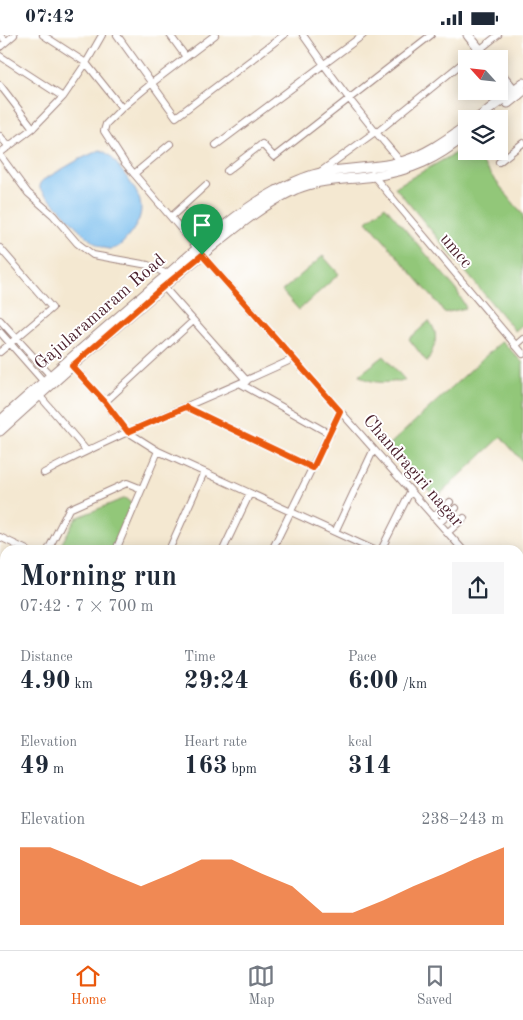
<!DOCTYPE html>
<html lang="en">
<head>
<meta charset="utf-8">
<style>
	body { margin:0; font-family:"Old Standard TT",serif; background:#f6f6f7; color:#1f2937; height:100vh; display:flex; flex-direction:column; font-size:19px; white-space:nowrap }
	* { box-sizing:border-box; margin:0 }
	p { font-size:16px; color:#747a83 }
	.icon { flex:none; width:28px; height:28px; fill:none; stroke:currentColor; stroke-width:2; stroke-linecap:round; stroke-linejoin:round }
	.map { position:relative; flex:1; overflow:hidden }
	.details { position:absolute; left:0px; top:510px; width:524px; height:405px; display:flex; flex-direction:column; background:#fff; border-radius:15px 15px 0 0; box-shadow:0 2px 12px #0003 }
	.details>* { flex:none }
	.needle { width:32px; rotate:297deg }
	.fabs { position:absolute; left:458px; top:15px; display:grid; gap:10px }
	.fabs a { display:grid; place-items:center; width:50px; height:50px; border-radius:0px; background:#fff; box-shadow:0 2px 12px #0003; font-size:25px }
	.pin { position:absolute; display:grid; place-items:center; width:42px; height:42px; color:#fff; margin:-51px -21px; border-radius:50% 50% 50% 0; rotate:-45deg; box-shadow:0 0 5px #0007 }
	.pin .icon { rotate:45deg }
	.round { display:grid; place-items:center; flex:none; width:52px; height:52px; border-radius:0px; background:#f6f6f7 }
	.summary { display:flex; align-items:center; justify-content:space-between; height:85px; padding:0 20px }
	h1 { font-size:28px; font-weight:700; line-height:38px }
	.figures { display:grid; grid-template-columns:repeat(3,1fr); gap:8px; height:85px; padding:5px 20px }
	.figures div { display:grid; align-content:center }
	.figures b { font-size:25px; font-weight:700 }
	.figures small { font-size:14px; font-weight:400 }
	.figures p { font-size:14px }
	.chart { height:140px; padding:10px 20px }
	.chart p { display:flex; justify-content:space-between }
	.chart svg { width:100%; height:90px; margin-top:5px; fill:#ea580c; opacity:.7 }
	.status { display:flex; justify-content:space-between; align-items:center; height:35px; padding:0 25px; background:#fff; direction:ltr }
	.status svg { height:14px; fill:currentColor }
	.dock { display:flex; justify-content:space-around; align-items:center; height:70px; border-top:1px solid #e0e1e3; background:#fff; font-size:14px; color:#747a83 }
	.dock a { display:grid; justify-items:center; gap:2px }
	.dock .current { color:#ea580c }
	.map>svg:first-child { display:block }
	.green { fill:#92c779; stroke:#6e7352 }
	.water { fill:#76bced; stroke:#606e8c }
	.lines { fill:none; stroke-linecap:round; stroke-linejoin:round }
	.minor-casing { stroke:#9f847e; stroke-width:8 }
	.tertiary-casing { stroke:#9f847e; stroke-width:11 }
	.secondary-casing { stroke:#9f847e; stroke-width:11 }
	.minor { stroke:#fff; stroke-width:6 }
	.tertiary { stroke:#fff; stroke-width:9 }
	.secondary { stroke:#fff; stroke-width:9 }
	.route-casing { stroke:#fff; stroke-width:10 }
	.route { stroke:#ea580c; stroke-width:6 }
	.labels { text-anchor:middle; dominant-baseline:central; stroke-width:4; stroke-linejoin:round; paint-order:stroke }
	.street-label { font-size:18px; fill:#4a1f2b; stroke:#fff }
</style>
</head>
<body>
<div class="status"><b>07:42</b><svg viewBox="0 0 49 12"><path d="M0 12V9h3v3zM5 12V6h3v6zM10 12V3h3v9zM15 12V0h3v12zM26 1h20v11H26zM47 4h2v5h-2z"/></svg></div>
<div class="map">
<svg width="523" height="915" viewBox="0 0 523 915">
	<rect width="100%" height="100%" fill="#fff"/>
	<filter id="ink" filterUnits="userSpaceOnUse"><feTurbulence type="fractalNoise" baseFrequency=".02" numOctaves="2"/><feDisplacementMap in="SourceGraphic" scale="10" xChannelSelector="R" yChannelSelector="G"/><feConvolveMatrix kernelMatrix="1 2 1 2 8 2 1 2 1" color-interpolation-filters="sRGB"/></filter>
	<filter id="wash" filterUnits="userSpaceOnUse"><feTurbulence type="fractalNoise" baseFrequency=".0096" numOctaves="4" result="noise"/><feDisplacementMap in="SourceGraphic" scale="20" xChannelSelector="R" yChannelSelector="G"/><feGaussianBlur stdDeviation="1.12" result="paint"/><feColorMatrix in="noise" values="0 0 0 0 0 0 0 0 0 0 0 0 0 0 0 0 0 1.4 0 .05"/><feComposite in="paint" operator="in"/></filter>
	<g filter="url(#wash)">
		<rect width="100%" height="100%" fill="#f4e8d1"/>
		<path class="green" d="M466,112V116H472L523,180V289L515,296L395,152Z
			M385,171L456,254L466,273L444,278L440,271L367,186Z
			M323,221L339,239L299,275L282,256Z
			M429,286C441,301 434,312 427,327L409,304Z
			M502,306L523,328V427L501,402L436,463L388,411Z
			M384,321L405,345C390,348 372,350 359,340Z
			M125,463L132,469L126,486L111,515H58L76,483Z"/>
		<path class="water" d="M100,115C110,118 116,128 122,136C142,162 150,176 127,203C122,209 117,215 108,214C91,211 71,185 59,173C53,166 45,161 40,154V148L43,145L78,125Z"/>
	</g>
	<g filter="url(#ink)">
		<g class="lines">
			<defs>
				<path id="minor" d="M0,0L6,6
					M43,0L86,28L122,73L152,48L215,0
					M117,0L176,82L284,0
					M170,0L186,22
					M303,0C333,44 366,87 401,127
					M0,12L14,0
					M0,21L63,62L86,28L102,0
					M468,24L498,0
					M0,50L33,93
					M122,73L106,89L104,96L124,127L197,213
					M376,98L466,25
					M0,101L9,112
					M216,110L363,0
					M0,118L33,93L63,62
					M0,120L28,158L53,180L77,208L93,220L148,230L167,239
					M499,127L523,108
					M227,136L262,109L274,122L431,0
					M320,137L375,97
					M134,139L170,109
					M372,139L523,319
					M171,182L206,150
					M0,213L52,273L0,317
					M202,220L463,515
					M163,251L247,346
					M0,285L51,341
					M0,297L44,347
					M515,311L523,304
					M72,331L105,367L128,397L158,416L374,515
					M241,349L330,399
					M39,360L86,415
					M105,367L192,287
					M186,372L313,433
					M44,438C124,395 210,363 293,324
					M433,482L450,467
					M439,488L456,473
					M335,497L373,416
					M447,498L464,483
					M0,502L27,515
					M48,515L69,474L127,448L142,454
					M116,515L158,416
					M169,515L204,437
					M223,515L250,458
					M272,515L340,376
					M381,515L410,457
					M0,566L5,555
					M519,575L523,580
					M0,579L5,583
					M0,621L5,623
					M519,623L523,614
					M523,696L521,706L523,709
					M519,736L523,739
					M519,765L523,768
					M519,797L523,801
					M519,829L523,832
					M519,860L523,863
					M519,889L523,892L519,899
					M36,910L40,915
					M201,910L207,915
					M253,910L258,915
					M305,910L312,915
					M359,910L365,915
					M446,910L453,915
					M143,915L148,910
					M395,915L400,910
					M461,915L465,910
					M508,915L511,910"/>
				<path id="tertiary" d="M468,0L487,24
					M499,37L518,60"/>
				<path id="secondary" d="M508,68L523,56
					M477,84L523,48
					M0,386C52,339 106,293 159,247C196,215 233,179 276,156C290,149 305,141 321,138C348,132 377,134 404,126C427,119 446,105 466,91
					M0,396C64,338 128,280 194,226C226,201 259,171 296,154C322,143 348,145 374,141C413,135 436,124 466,100"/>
			</defs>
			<use href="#minor" class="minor-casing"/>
			<use href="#tertiary" class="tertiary-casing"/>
			<use href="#secondary" class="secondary-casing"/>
			<use href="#minor" class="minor"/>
			<use href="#tertiary" class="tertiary"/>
			<use href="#secondary" class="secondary"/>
		</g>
	</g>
	<g class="lines" filter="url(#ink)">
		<defs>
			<path id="route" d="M202,220L340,376L313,433L186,372L128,397L105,367L72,331L163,252Z"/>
		</defs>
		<use href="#route" class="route-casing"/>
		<use href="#route" class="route"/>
	</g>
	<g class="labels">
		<g class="street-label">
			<text transform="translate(456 216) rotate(50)">umcc</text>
			<text transform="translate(100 277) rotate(-41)">Gajularamaram Road</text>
			<text transform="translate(413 436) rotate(49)">Chandragiri nagar</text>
		</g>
	</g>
</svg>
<div class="fabs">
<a><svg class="needle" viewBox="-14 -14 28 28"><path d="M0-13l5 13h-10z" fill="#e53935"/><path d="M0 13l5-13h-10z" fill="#747a83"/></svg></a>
<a><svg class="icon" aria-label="layers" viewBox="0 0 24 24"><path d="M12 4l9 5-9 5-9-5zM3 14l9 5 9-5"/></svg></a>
</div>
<div class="pin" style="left:202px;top:220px;background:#1e9e55"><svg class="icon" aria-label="arrive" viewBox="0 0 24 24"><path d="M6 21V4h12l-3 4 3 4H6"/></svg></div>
<section class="details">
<div class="summary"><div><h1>Morning run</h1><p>07:42 · 7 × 700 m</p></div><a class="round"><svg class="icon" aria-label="share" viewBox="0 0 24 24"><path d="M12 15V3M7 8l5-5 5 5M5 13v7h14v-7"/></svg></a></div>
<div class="figures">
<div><p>Distance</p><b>4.90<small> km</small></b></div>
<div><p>Time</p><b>29:24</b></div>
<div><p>Pace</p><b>6:00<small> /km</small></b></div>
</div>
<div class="figures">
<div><p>Elevation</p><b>49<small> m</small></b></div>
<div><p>Heart rate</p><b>163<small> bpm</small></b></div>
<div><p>kcal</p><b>314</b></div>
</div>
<div class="chart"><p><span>Elevation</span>238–243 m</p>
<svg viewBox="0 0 160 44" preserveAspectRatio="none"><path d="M0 44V6L10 6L20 12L30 19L40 25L50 19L60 12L70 12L80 19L90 25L100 38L110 38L120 32L130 25L140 19L150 12L160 6V44z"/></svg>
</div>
</section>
</div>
<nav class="dock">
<a class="current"><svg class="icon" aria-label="home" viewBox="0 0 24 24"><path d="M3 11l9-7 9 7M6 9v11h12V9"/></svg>Home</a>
<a><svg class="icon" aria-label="map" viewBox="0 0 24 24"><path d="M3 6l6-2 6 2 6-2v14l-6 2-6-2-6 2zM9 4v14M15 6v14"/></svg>Map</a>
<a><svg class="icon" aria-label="saved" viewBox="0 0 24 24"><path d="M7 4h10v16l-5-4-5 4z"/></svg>Saved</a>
</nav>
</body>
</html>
